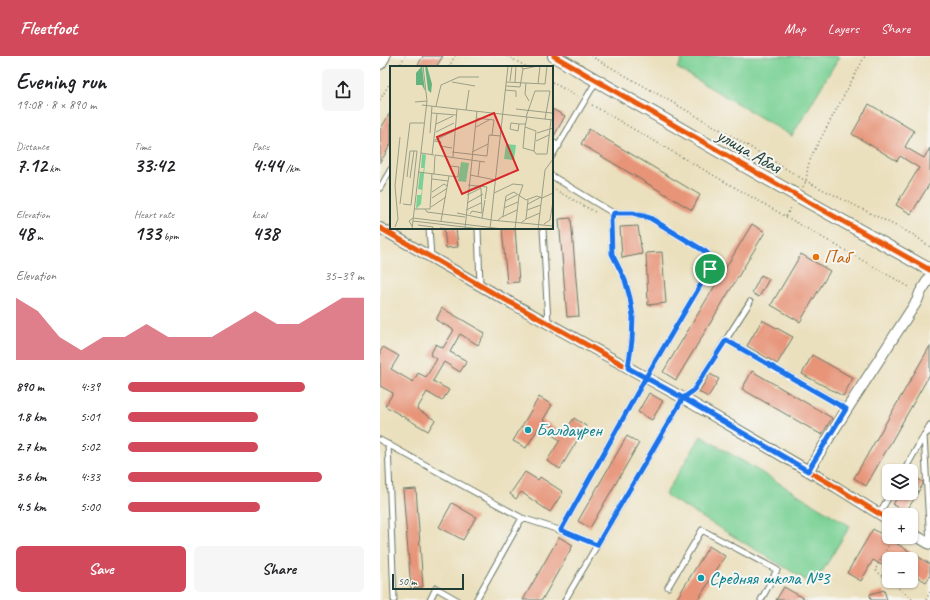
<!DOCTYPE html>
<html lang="en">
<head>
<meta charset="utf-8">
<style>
	body { margin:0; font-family:Caveat,sans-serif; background:#f6f6f6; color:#202124; height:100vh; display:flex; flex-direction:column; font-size:15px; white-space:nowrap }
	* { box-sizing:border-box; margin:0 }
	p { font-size:13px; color:#757577 }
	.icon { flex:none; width:22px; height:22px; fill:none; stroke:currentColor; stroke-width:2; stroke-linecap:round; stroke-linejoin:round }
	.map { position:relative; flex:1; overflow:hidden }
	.side { display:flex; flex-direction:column; background:#fff; width:380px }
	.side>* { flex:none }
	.fabs { position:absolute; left:502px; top:408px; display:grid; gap:8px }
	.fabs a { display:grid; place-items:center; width:36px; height:36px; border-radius:6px; background:#fff; box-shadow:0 1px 3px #0004; font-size:20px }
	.scale { position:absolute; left:12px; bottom:10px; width:72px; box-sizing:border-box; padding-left:4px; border:2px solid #1f3d34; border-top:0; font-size:11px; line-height:14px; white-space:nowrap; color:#1f3d34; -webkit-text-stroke:3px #f6f6f2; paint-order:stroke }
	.pin { position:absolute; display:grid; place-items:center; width:34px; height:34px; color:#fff; margin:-17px; border:2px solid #fff; border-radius:50%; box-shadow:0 1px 4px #0007 }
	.round { display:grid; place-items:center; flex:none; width:42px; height:42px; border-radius:6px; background:#f6f6f6 }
	.summary { display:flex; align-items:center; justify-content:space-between; height:68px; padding:0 16px }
	h1 { font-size:22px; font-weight:700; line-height:30px }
	.stats { display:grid; grid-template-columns:repeat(3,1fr); gap:6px; height:68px; padding:4px 16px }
	.stats div { display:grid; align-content:center }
	.stats b { font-size:20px; font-weight:700 }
	.stats small { font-size:11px; font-weight:400 }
	.stats p { font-size:11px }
	.chart { height:112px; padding:8px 16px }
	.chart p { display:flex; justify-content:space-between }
	.chart svg { width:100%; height:72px; margin-top:4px; fill:#d1495b; opacity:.7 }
	.cta { display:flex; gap:8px; margin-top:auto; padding:8px 16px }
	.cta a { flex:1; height:46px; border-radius:6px; background:#d1495b; color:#fff; font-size:16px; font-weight:700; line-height:46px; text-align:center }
	.cta a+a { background:#f6f6f6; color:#202124 }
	ul { padding:0 16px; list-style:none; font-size:13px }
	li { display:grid; grid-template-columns:64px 48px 1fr; align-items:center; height:30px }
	li i { height:10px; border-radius:5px; background:#d1495b }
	header { display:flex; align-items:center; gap:24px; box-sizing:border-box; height:56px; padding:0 20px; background:#d1495b; color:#fff }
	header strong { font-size:19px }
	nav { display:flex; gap:22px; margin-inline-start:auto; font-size:14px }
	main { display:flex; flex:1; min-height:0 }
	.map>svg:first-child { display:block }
	.green { fill:#7ad195; stroke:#4c8764 }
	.building { fill:#e79479 }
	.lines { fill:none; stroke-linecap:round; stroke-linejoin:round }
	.service-casing { stroke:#667664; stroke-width:7 }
	.minor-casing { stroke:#667664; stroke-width:12 }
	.tertiary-casing { stroke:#667664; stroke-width:14 }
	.path { stroke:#667664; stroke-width:1.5; stroke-dasharray:1 3; stroke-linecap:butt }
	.service { stroke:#fff; stroke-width:5 }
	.minor { stroke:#fff; stroke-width:10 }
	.tertiary { stroke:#fff; stroke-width:12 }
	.cycleway-casing { stroke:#f6f6f2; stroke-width:8 }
	.cycleway { stroke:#e8590c; stroke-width:5 }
	.route-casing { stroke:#fff; stroke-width:8 }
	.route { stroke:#1a73e8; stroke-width:5 }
	.food-dot { fill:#e8710a; stroke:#f6f6f2; stroke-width:1.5 }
	.culture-dot { fill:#0f9aa8; stroke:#f6f6f2; stroke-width:1.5 }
	.labels { text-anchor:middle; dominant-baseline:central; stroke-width:4; stroke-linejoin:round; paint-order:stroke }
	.street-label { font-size:19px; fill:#1f3d34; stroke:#f6f6f2 }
	.food-label { font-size:19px; fill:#c56008; stroke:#f6f6f2; text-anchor:start }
	.culture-label { font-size:19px; fill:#0d838f; stroke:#f6f6f2; text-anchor:start }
	.inset-road { fill:none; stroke:#999f87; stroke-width:1 }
	.view { fill:#d62828; fill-opacity:0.15; stroke:#d62828; stroke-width:2 }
	.inset-edge { fill:none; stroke:#1f3d34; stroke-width:2 }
</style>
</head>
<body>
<header>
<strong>Fleetfoot</strong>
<nav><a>Map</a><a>Layers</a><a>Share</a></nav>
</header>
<main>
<section class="side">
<div class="summary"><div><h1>Evening run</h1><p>19:08 · 8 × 890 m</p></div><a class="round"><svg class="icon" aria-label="share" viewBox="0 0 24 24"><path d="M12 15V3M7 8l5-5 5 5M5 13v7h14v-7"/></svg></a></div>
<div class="stats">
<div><p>Distance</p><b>7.12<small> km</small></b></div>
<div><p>Time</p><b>33:42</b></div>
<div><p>Pace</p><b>4:44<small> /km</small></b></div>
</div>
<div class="stats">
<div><p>Elevation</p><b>48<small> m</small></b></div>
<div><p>Heart rate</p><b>133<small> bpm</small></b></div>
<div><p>kcal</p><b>438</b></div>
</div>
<div class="chart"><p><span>Elevation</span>35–39 m</p>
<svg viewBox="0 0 160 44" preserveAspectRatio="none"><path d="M0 44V6L10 14L20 30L30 38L40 30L50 30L60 22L70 30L80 30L90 30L100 22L110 14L120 22L130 22L140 14L150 6L160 6V44z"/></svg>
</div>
<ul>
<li><b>890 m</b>4:39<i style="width:75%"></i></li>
<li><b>1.8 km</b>5:01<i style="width:55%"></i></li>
<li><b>2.7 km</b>5:02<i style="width:55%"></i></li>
<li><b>3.6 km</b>4:33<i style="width:82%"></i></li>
<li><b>4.5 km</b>5:00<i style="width:56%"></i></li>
</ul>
<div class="cta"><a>Save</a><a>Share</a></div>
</section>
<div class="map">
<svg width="550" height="544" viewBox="0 0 550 544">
	<rect width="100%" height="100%" fill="#f6f6f2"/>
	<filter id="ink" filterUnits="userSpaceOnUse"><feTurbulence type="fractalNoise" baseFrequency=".025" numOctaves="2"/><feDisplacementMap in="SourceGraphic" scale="8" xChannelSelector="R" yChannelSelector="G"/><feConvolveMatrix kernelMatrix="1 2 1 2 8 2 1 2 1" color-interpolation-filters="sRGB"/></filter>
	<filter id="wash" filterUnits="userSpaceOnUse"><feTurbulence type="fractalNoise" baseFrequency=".012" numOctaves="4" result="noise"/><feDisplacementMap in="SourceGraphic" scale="16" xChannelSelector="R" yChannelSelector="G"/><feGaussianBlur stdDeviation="0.9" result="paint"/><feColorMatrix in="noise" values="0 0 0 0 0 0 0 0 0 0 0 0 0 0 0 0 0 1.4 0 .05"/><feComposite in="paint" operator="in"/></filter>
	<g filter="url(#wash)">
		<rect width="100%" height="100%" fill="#ebe0be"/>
		<path class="green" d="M304,0H457L459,1L412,80L297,12Z
			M321,380L470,470L434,529L285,439Z"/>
		<g id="blocks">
			<path class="building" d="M43,0H63L56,11H37Z
				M489,48L534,75L525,91L544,102L550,92V127L531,158L516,149L539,112L520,100L517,105L472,78Z
				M172,53L185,60L173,82H172Z
				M11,55V88L0,107V74Z
				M209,73L320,139L312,154L201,88Z
				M191,162L199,260L187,261L179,163Z
				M372,168L385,176L296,324L283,316Z
				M258,170L262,198L242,202L240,171Z
				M64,172H76L78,191L66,192Z
				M122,172H135L139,226L127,227Z
				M282,196L286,247L268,249L266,197Z
				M421,198L450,215L420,266L391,249Z
				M381,219L389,223L379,241L372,237Z
				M62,252L105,277L98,289L80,278L70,296L87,305L80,316L64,306L53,325L69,334L62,345L47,336L37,353L55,364L48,375L5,350L13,337L0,330V296L3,291L19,300L11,313L33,326L38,317L46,321L57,303L50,299L56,288L63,292L74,274L56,264Z
				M382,264L413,281L397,308L367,290Z
				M550,290V318L486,430L474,422Z
				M432,299L473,322L463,340L422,318Z
				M372,315L452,362L442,379L362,333Z
				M330,318L339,323L328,341L319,336Z
				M269,337L283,345L272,364L258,356Z
				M159,341L172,349L163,364L184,377L194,362L206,370L180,413L167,405L180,384L159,371L146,392L133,385Z
				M247,380L259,387L210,472L198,465Z
				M145,416L158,424L160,421L183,436L170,456L141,436L136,443L130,438Z
				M531,419L543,426V428L526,456L513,449L519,437H531Z
				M36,433L43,531L31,532L23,434Z
				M72,447L96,461L83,484L59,471Z
				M493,473L550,508V520L546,526L531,517V503H509V513L493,504L481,525L467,517Z
				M179,481L193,489L162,544H143Z
				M329,490L345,500L318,544H296Z
				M404,531L427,544H396Z
				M504,534L507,544H491L490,538Z"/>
		</g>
	</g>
	<g filter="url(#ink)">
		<use href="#blocks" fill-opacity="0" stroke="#667664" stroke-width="1"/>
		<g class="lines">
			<defs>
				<path id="service" d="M172,86L179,90
					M172,100L217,24
					M172,120L233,157H253L270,162L326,196C332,202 332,205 330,213L266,321L181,474
					M0,132L11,113
					M233,157L231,165L232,198L245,224L250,242L253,260L252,285L248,311
					M49,172L51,201
					M98,172L100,229
					M163,172L168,267
					M346,284L467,353
					M0,384L142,462C168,470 192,478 217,489
					M8,388L14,544
					M524,415L550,369
					M499,458L511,437
					M550,488L544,379L550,375
					M288,531L322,474L397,514L381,544
					M50,544L56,532L77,544
					M96,544L142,462
					M185,544L303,342L313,335L370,246"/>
				<path id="minor" d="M0,172L115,238L303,342L456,431L509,464
					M428,415L467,353L537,245L540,237L550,221
					M531,477L550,488"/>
				<path id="tertiary" d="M174,0L384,121L550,214
					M0,7L4,0"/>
			</defs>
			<use href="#service" class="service-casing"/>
			<use href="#minor" class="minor-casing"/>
			<use href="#tertiary" class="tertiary-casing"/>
			<path class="path" d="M127,0L147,11
				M211,0L355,82L426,125L534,179L550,191
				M19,11L25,0
				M69,11L75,0
				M172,26L198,41
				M0,44L11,25
				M212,49L298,99L531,232
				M423,131L426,125L428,110L433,97L485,0
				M172,132L215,156
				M406,160L412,150
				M509,525L495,514L513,481
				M509,525L534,544
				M546,544L550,536"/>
			<use href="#service" class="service"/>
			<use href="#minor" class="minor"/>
			<use href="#tertiary" class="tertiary"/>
			<defs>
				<path id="cycleway" d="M174,0L384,121L550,214
					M0,172L115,238L303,342L456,431L509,464"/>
			</defs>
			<use href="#cycleway" class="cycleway-casing"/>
			<use href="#cycleway" class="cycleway"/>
		</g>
	</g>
	<g class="lines" filter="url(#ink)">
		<defs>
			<path id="route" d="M330,213L266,321L181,474L195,480L217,489L303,342L428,415L466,353L346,284L313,335L303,342L248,312L252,285L253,260L250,242L245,224L232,198L231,164L234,157H253L270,162L326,196C332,202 332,205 330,213"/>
		</defs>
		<use href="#route" class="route-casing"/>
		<use href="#route" class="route"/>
	</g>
	<circle class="food-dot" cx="436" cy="201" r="4"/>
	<g class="culture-dot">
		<circle cx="148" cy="374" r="4"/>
		<circle cx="321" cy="522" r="4"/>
	</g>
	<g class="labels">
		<g class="street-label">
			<text transform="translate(369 95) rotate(30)">улица Абая</text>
		</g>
		<g class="food-label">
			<text x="444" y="201">Паб</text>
		</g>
		<g class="culture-label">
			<text x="156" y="374">Балдаурен</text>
			<text x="329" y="522">Средняя школа №3</text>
		</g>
	</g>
	<g transform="translate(10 10)">
		<rect width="163" height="163" fill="#ebe0be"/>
		<path d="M116,78L126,79L124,94L114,93ZM32,88L36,89L31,138L26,143L27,129H31L32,124L28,123L30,106H33L34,102H31ZM71,96L79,97L76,116L68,115Z" fill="#7ad195"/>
		<path d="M32,0L35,25L32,19H26V7ZM35,0H37L42,18L41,27L38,24Z" fill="#63b37e"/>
		<path class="inset-road" d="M133,3L148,0M120,15L122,0M62,16L85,20M116,16L155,18L157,0M125,16L126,0M136,17L135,28L139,35M148,18L150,0M116,20L130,21L133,3L131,0M115,24L126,25V31M25,36L37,35M32,39L163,54M46,40L51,19L69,11H89M126,43L162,47M76,44L79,24M42,47L66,49M136,51L145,25H160L155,53M86,52L104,54L102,69M46,58L63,50M129,58L128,65L120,63L121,57L129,58H136M86,61L99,54M135,61L133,82L144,85L146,65L135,61L137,51M46,66L64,57M40,67L42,40M147,67L163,62M45,74L64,65M44,75L51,76L50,80L62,82M146,75L159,69M144,85L146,88H157L161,54M62,86L97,90L99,69L111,70M82,86L98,78M31,87L44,89M42,89L47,48M63,91L67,43M28,106L68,111L69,101L61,100M44,108L45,89L95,96M80,109L106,114M17,111L20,85H24L20,112M88,111L90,95M42,113L58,115M78,119L97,121L95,133M77,125L88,120L91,122L92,147M42,126L54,118L57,120M104,127L123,118L133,119L129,130L125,163M77,129L91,122M42,132L56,123M152,132L163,127M115,135L127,129M77,137L93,128M10,138L20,57H34M13,138L21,139L27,85H24M138,138L151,131M41,141L56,131M114,142L128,136M24,143H40L42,107M35,143L37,146L75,151M76,144L91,137M137,144L151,139M67,147L101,154L163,160M80,148L82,145L92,147M112,151L127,144M92,152L95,134M136,153L150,147M108,154L113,150L116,130L124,126L136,134L147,130L152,132M23,155L91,163M51,155L59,110M131,157L136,153L138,134M154,158L160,154L163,135M28,159L43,161V163M22,160L19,155L23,152L113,163M5,161L8,153L5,120L10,71M50,162L62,163M1,163H19M22,163L37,35L33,0M75,163L87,45M100,163L118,0M148,163L155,104L163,93"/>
		<path class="view" d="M104,47L128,104L72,128L47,71Z"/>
		<rect width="163" height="163" class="inset-edge"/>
	</g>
</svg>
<div class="fabs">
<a><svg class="icon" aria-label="layers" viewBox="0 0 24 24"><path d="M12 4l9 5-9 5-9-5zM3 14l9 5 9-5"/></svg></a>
<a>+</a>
<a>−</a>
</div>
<div class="scale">50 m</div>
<div class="pin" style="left:330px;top:213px;background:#1e9e55"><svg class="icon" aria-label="arrive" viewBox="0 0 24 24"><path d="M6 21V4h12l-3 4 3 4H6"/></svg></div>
</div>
</main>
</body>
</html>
